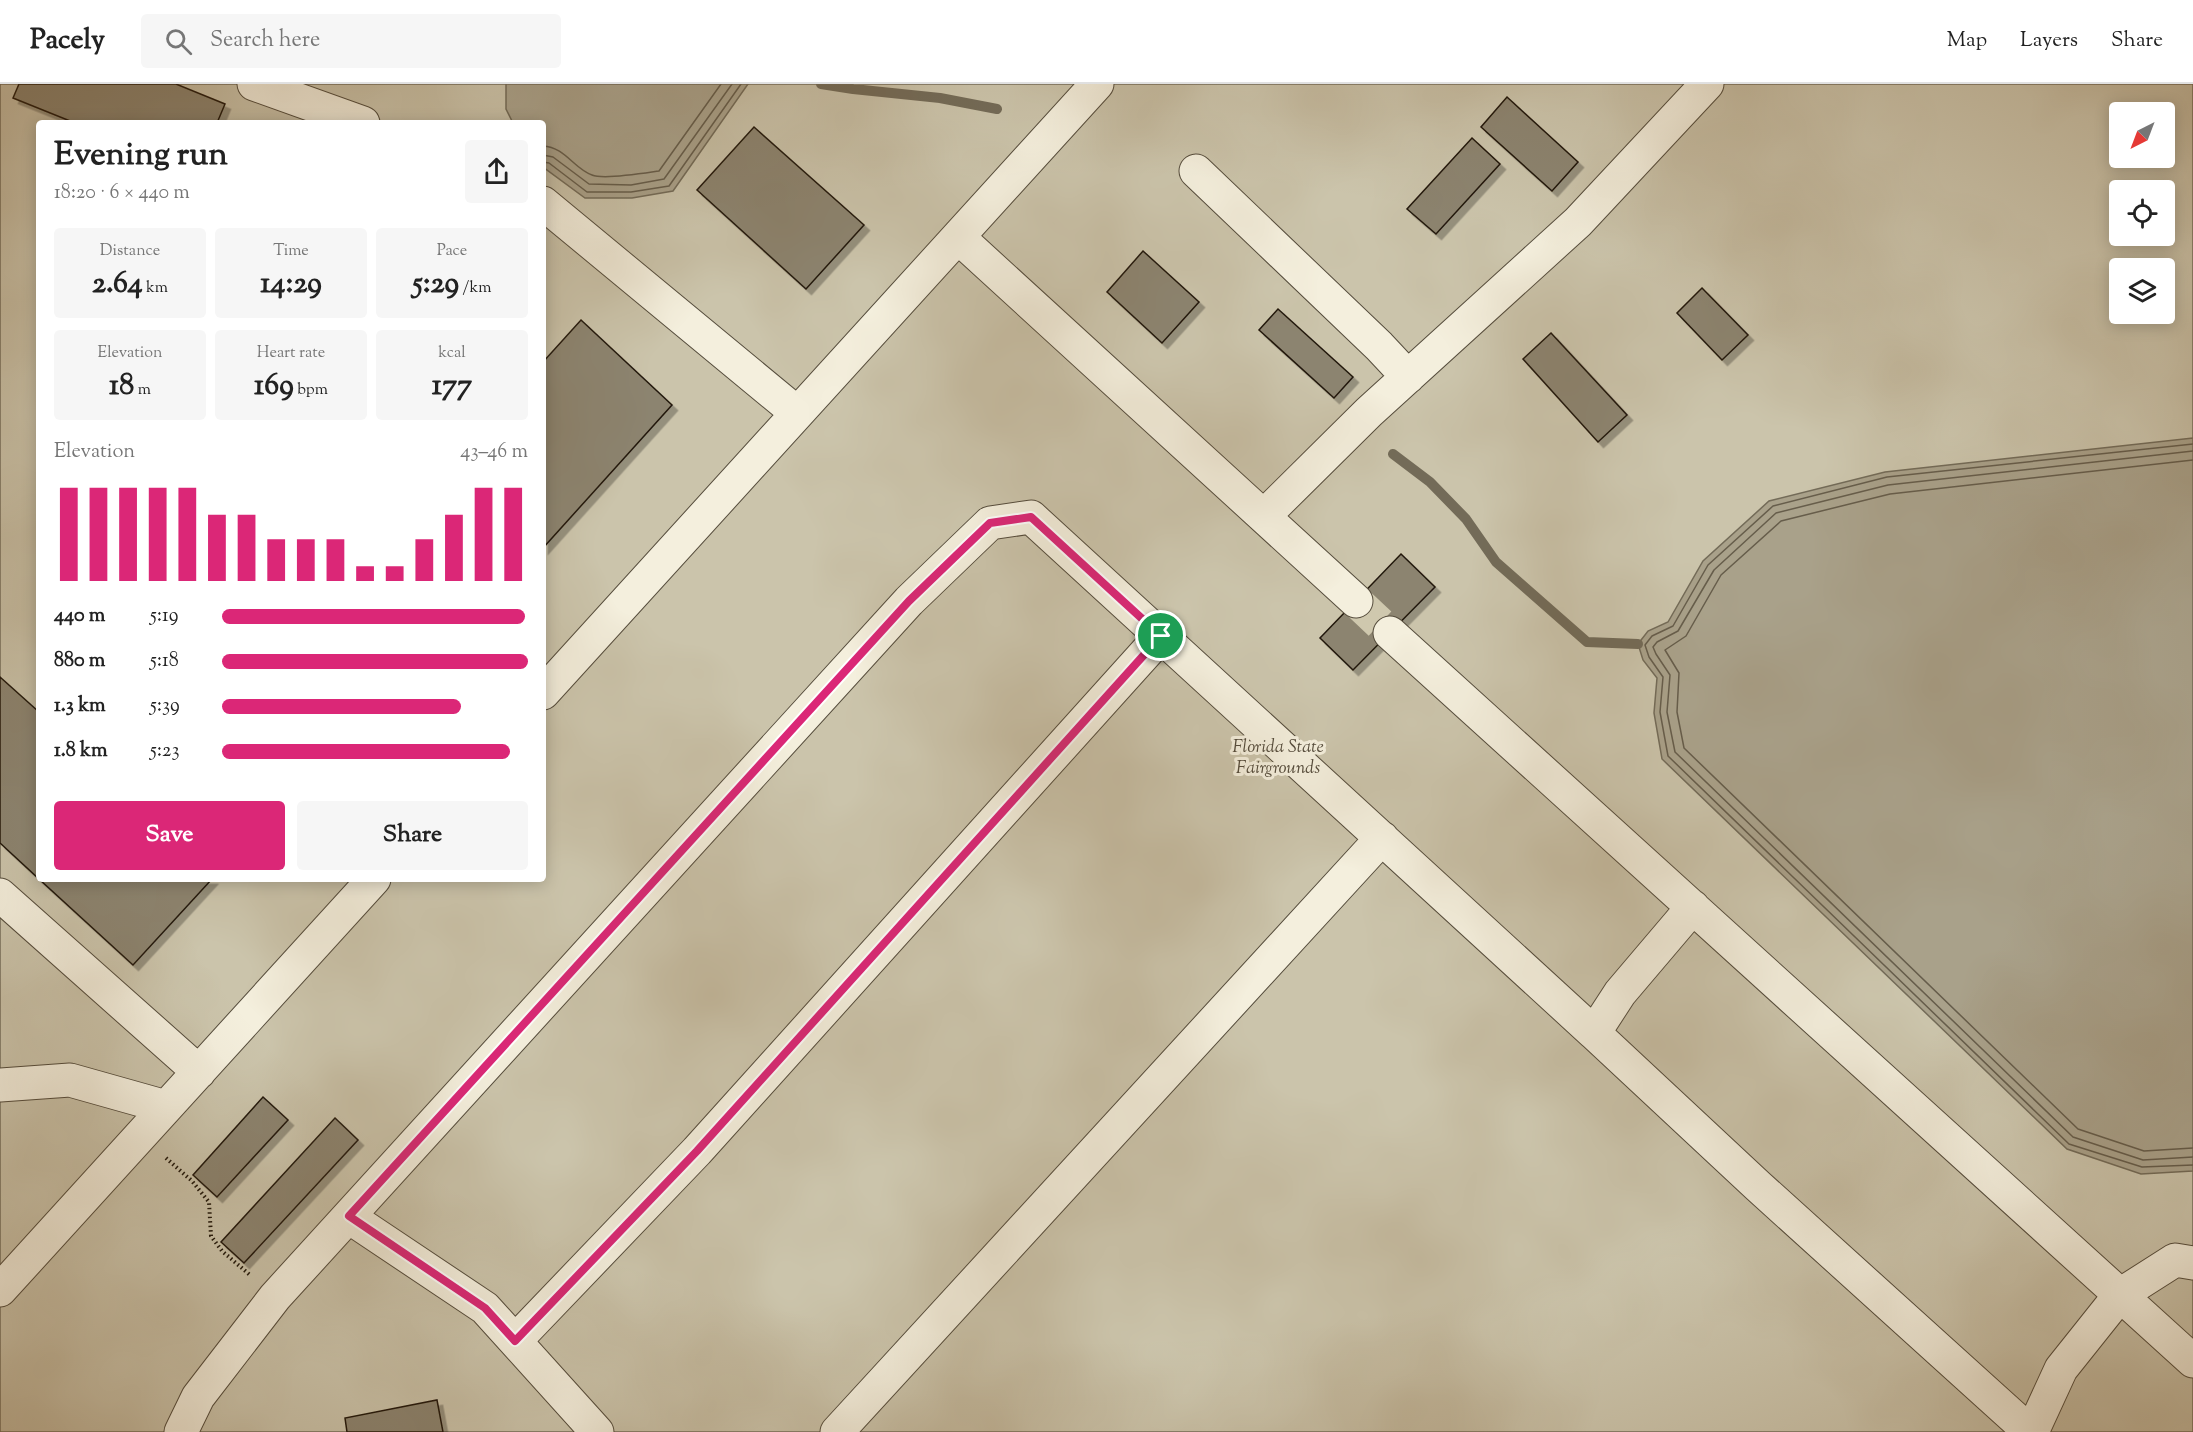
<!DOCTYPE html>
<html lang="en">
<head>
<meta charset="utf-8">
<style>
	body { margin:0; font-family:"Sorts Mill Goudy",serif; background:#f6f6f6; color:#222; height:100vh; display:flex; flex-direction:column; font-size:22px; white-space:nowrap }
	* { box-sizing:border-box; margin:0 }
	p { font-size:20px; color:#767676 }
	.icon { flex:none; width:33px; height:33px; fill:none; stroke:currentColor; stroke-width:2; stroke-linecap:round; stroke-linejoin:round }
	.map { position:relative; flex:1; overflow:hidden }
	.panel { position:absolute; left:36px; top:36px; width:510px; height:762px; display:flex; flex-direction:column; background:#fff; border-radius:6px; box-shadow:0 3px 15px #0003 }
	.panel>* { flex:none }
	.needle { width:39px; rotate:222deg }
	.fabs { position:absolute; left:2109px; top:18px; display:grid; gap:12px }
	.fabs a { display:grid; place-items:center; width:66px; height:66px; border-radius:6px; background:#fff; box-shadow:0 3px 15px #0003; font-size:30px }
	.pin { position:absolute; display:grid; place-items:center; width:51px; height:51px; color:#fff; margin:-26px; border:3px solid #fff; border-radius:50%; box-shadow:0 2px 6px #0007 }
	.round { display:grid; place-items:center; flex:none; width:63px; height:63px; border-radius:6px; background:#f6f6f6 }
	.overview { display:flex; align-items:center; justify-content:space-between; height:102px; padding:0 18px }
	h1 { font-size:33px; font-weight:800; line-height:45px }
	.figures { display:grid; grid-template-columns:repeat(3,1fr); gap:9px; height:102px; padding:6px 18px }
	.figures div { display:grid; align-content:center; border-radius:6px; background:#f6f6f6; text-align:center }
	.figures b { font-size:30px; font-weight:800 }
	.figures small { font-size:16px; font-weight:400 }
	.figures p { font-size:16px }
	.chart { height:168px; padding:12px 18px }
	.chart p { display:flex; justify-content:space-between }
	.chart svg { width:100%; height:108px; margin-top:6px; stroke:#db2777; stroke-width:6 }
	.action { display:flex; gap:12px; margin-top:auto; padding:12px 18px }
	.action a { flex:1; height:69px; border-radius:6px; background:#db2777; color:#fff; font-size:24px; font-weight:800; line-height:69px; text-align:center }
	.action a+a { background:#f6f6f6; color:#222 }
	ul { padding:0 18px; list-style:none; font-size:20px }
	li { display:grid; grid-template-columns:96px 72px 1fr; align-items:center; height:45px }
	li i { height:15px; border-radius:8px; background:#db2777 }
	header { display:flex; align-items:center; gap:36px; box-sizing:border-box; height:84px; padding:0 30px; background:#fff; border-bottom:2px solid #e0e0e0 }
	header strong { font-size:28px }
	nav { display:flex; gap:33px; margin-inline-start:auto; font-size:21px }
	.search { width:420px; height:54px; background:#f6f6f6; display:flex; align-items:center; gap:15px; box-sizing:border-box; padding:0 21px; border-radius:6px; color:#767676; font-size:22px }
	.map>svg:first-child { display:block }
	.green { fill:#cbc4ab; stroke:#766e5c; stroke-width:1.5; fill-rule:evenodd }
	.water { fill:#a9a18a; stroke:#736b58; stroke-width:1.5 }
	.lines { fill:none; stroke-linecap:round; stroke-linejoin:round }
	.shore { stroke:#665d4b; stroke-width:1.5 }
	.stream { stroke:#736b58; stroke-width:10 }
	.building { fill:#8c846f; stroke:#22190c; stroke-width:1.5; filter:url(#shadow) }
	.minor-tunnel { stroke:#cfc8ae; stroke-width:33; stroke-dasharray:33 16; stroke-linecap:butt }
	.minor-casing { stroke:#554c3c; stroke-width:35 }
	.path { stroke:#22190c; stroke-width:4; stroke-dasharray:1.5 3; stroke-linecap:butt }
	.minor { stroke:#f4efdd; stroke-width:33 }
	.route-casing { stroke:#fff; stroke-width:12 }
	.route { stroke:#db2777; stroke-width:8 }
	.labels { text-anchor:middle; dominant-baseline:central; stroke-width:6; stroke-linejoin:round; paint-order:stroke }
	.park-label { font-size:18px; font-style:italic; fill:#554c3c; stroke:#f4efdd }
</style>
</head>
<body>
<header>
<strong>Pacely</strong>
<div class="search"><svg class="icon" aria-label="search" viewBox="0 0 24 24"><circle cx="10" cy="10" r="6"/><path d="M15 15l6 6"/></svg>Search here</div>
<nav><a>Map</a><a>Layers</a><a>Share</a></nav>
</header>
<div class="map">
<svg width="2193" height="1348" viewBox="0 0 2193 1348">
	<defs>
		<filter id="shadow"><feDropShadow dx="5.5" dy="5.5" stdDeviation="0" flood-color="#0004"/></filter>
	</defs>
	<rect width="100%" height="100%" fill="#eee7cb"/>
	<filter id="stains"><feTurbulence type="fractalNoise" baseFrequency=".00333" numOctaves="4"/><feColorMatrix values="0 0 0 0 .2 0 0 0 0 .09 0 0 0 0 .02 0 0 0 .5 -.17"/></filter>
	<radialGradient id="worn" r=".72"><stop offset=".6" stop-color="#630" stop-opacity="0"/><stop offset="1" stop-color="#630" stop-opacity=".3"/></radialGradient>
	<path class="green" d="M0,0H2193V1348H0ZM2120,28H2164V74H2120ZM39,39H543V795H39ZM2120,106H2164V152H2120ZM2120,184H2164V230H2120Z"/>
	<path class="water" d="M506,0H748L673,107L632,114H585L543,83V39H513L506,25Z
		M2193,354V1087L2141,1090L2067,1065L1662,675L1654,629L1657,594L1643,576L1638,560L1648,547L1668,538L1703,477L1769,417L1885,388Z"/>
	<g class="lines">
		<path class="shore" d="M543,62C565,63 574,85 592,91C604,96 645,89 659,87L721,0
			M543,71L553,73L589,100L631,101L664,95L732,0
			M543,78L549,79L587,108H631L669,102L741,0
			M2193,360L1887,393L1773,422L1708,481L1673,542L1652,552L1645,561L1649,573L1663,593L1660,628L1668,672L2069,1060L2142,1083L2193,1081
			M2193,367L1888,401L1776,429L1714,486L1678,547L1657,558L1653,563L1656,570L1670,591L1667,628L1675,668L2073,1053L2143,1076L2193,1073
			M2193,376L1890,410L1781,437L1721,491L1686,552L1665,566L1679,589L1677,628L1684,664L2078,1045L2144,1067L2193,1064"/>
		<path class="stream" d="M821,0L853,5L940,14L997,25
			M1393,370L1430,398L1466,435L1496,478L1587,558L1638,560"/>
	</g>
	<path class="building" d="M19,0H176L225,20L217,39H75L13,14Z
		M1507,13L1578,78L1552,107L1481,43Z
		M754,43L864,141L806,205L697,106Z
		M1472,54L1500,80L1436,150L1407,125Z
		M1143,167L1199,218L1162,259L1107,208Z
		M1702,204L1748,251L1722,276L1677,229Z
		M1278,225L1353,293L1334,314L1259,246Z
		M581,236L672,321L543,464V278Z
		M1551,249L1627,331L1598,358L1523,275Z
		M1401,470L1435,503L1353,586L1320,554Z
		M0,593L39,628V795L0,759Z
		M39,795H212L133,881Z
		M263,1013L288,1036L217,1113L193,1091Z
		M335,1034L358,1056L244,1179L221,1158Z
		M437,1316L443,1348H347L345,1334Z"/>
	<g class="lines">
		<path class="minor-tunnel" d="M1356,517L1390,549"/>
		<defs>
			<path id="minor" d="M254,0L363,39
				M1196,87L1379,262L1408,293
				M543,119L797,329
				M958,153L1356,517
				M1264,432L1369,328L1578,138L1707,0
				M1390,549L2193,1277
				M543,609L1097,0
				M0,811L199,988
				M1693,823L1620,909L1594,949L1758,1102L2030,1348
				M0,1001L70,996L166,1023
				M349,1133L485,1224L597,1348
				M0,1206L374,795
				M515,1257L697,1067L1161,552
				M181,1348L198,1313L275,1213L909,517L990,439L1031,433L1594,949
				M837,1348L1382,754
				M2032,1348L2061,1285L2120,1211L2175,1176L2193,1179"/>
		</defs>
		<use href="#minor" class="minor-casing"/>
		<path class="path" d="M166,1074L192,1097L209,1118L211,1152L222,1167L250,1191"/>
		<use href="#minor" class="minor"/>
	</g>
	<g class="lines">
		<defs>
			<path id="route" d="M1031,433L1161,552L697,1067L515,1257L485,1224L349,1132L909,517L990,439Z"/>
		</defs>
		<use href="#route" class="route-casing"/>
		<use href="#route" class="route"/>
	</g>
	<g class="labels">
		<g class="park-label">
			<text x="1278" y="664">Florida State<tspan x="1278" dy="21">Fairgrounds</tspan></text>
		</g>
	</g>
	<rect width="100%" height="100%" filter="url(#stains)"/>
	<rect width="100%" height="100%" fill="url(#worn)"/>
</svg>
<div class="fabs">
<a><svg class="needle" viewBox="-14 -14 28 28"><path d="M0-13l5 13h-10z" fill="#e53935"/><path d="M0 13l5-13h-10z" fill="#767676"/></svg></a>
<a><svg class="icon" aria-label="locate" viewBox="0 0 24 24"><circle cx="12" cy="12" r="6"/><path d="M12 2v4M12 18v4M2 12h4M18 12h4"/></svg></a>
<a><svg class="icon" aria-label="layers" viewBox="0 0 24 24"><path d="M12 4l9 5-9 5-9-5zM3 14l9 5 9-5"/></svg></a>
</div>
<div class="pin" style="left:1161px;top:552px;background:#1e9e55"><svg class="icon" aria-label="arrive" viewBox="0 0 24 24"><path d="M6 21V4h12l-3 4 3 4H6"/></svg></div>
<section class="panel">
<div class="overview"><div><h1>Evening run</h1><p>18:20 · 6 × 440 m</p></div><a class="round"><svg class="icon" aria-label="share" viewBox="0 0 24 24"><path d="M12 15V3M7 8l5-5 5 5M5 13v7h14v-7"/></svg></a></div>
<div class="figures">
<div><p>Distance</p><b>2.64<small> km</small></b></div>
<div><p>Time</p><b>14:29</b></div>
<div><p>Pace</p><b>5:29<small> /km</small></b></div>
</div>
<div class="figures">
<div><p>Elevation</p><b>18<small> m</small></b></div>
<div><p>Heart rate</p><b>169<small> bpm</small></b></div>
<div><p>kcal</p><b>177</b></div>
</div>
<div class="chart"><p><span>Elevation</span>43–46 m</p>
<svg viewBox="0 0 160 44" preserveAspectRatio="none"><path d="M5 44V6M15 44V6M25 44V6M35 44V6M45 44V6M55 44V17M65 44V17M75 44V27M85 44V27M95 44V27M105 44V38M115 44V38M125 44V27M135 44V17M145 44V6M155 44V6"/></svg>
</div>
<ul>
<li><b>440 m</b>5:19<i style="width:99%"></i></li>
<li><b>880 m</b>5:18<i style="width:100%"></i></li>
<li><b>1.3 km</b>5:39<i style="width:78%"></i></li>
<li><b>1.8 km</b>5:23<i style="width:94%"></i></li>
</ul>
<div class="action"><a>Save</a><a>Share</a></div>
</section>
</div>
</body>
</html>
